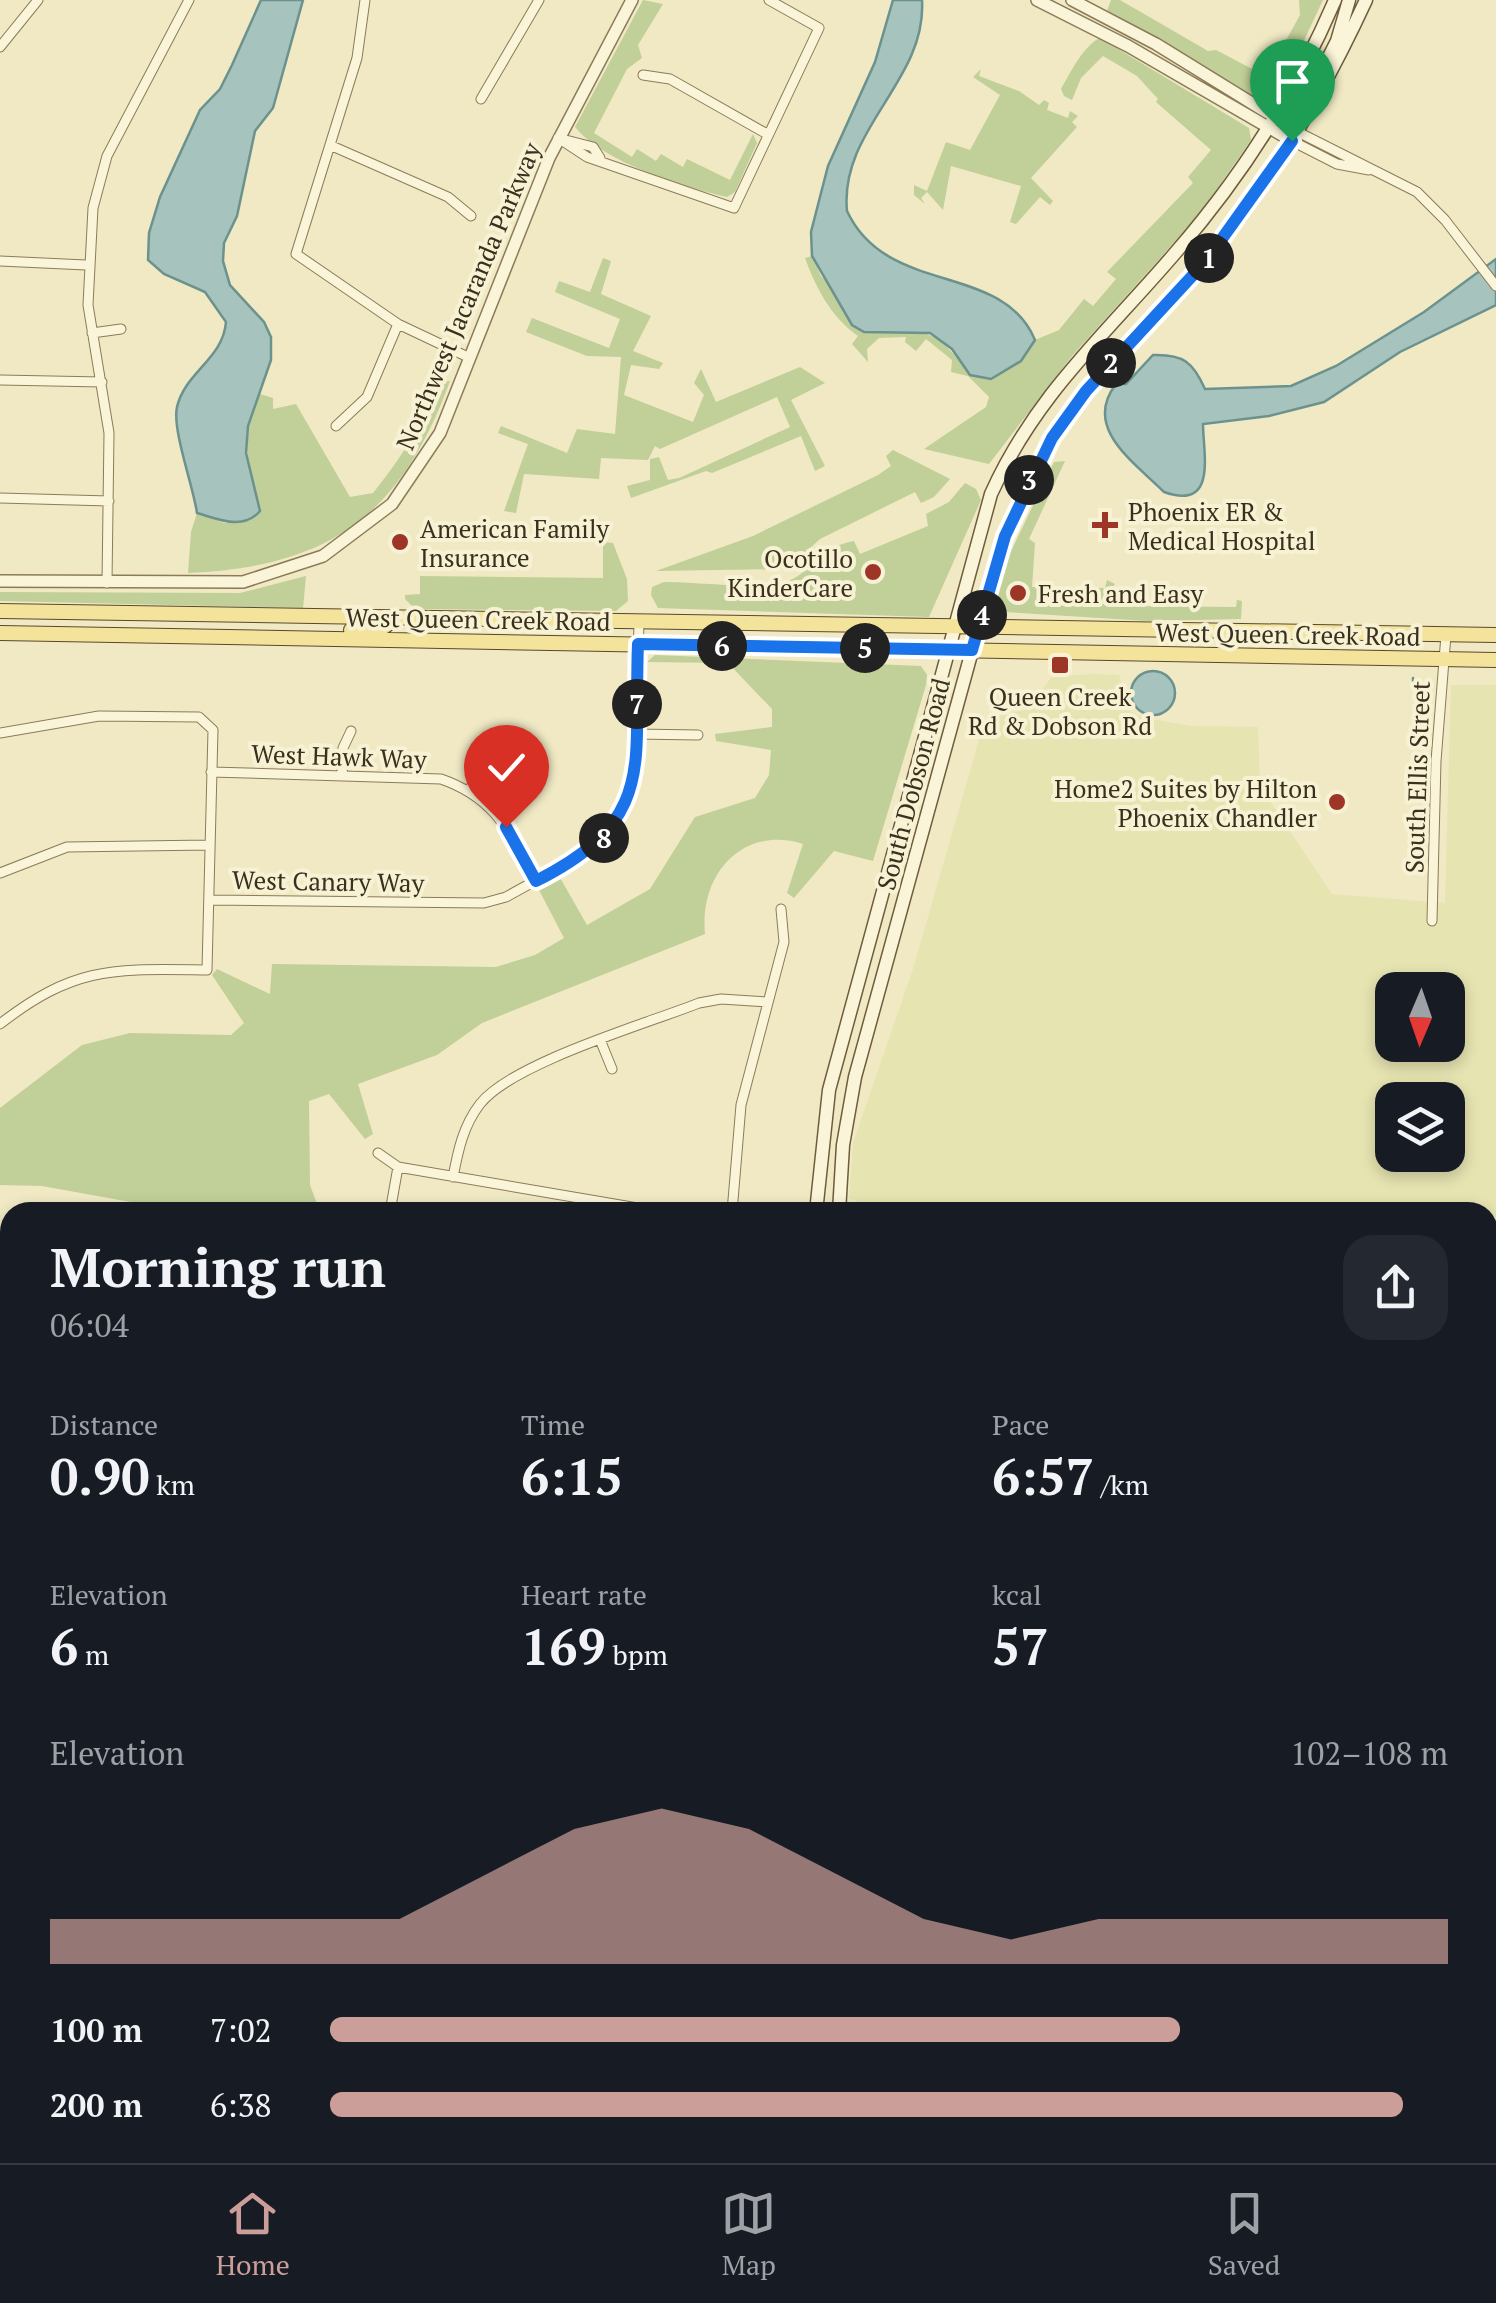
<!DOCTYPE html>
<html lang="en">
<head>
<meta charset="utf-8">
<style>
	body { margin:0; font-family:"PT Serif",serif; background:#242831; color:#f1f3f6; height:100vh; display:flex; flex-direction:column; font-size:38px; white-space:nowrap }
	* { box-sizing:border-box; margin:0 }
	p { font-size:32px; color:#9ea1a6 }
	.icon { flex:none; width:55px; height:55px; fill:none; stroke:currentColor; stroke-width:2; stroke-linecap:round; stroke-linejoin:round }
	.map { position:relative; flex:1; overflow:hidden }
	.panel { position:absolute; left:0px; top:1202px; width:1498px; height:962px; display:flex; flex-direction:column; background:#171b24; border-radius:30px 30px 0 0; box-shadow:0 5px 15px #0003 }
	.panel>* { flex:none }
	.needle { width:65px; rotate:182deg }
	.buttons { position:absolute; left:1375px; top:972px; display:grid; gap:20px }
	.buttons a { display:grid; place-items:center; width:90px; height:90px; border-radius:20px; background:#171b24; box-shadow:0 5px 15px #0003; font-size:50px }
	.pin { position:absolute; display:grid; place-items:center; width:85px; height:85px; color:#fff; margin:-102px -42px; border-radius:50% 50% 50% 0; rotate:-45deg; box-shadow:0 0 10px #0007 }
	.pin .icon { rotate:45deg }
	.km { position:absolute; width:50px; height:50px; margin:-25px; border-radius:50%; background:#222; color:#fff; font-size:28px; line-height:50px; text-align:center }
	.round { display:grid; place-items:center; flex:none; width:105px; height:105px; border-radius:30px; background:#242831 }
	.headline { display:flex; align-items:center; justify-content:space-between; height:170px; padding:0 50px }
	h1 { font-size:55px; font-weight:700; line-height:75px }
	.metrics { display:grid; grid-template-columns:repeat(3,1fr); gap:15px; height:170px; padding:10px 50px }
	.metrics div { display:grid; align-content:center }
	.metrics b { font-size:50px; font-weight:700 }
	.metrics small { font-size:28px; font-weight:400 }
	.metrics p { font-size:28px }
	.chart { height:280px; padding:20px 50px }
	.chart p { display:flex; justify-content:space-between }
	.chart svg { width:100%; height:180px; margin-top:10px; fill:#cb9e99; opacity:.7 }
	ul { padding:0 50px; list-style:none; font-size:32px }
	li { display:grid; grid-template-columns:160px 120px 1fr; align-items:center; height:75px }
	li i { height:25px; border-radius:12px; background:#cb9e99 }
	.menu { display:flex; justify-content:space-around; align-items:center; height:140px; border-top:2px solid #363941; background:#171b24; font-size:28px; color:#9ea1a6 }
	.menu a { display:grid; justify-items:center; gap:5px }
	.menu .active { color:#cb9e99 }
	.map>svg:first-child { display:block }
	.farmland { fill:#e6e4b1; fill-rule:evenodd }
	.green { fill:#c1cf98 }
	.water { fill:#a6c3be; stroke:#6c928e; stroke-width:2.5 }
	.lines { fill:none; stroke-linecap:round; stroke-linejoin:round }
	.stream { stroke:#6c928e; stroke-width:2.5 }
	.minor-casing { stroke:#8c7b5a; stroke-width:11 }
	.tertiary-casing { stroke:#8c7b5a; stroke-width:14 }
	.secondary-casing { stroke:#6e5c3d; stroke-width:15 }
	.primary-casing { stroke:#59482e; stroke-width:16 }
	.minor { stroke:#faf4d8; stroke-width:9 }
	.tertiary { stroke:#faf4d8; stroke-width:11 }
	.secondary { stroke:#faf4d8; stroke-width:12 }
	.primary { stroke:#f4e49b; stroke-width:14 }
	.route-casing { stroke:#fff; stroke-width:20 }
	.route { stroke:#1a73e8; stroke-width:12 }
	.poi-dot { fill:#9d3627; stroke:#f7f2d4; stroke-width:4 }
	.labels { text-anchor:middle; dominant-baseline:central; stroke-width:8; stroke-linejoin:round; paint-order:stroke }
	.street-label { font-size:25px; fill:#3b301e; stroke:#f7f2d4 }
	.poi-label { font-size:25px; fill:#3b301e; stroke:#f7f2d4; text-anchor:start }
</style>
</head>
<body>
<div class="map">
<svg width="1496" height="2163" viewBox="0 0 1496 2163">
	<rect width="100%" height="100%" fill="#f0e9c4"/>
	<path class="farmland" d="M1091,674L1119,675L1130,711L1145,718L1192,726L1258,727L1260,787L1332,894L1445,903L1451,685H1496V1217H1488V1212L870,1207L849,1198L853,1143L913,969L985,719L1025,710L1052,677ZM1392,990H1448V1045H1392ZM1392,1100H1448V1155H1392Z"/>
	<path class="green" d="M643,0L663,4L638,45L642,58L627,69L594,133L632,157L637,149L656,161L661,154L683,167L687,159L730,180L753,134L757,143L735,192L727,197C683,187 603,162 575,127Z
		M1111,0H1120L1208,51L1216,50L1258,72L1272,66L1300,15L1299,0H1323L1276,100L1264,104L1107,11Z
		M1100,38L1249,128L1251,140L1199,215L1072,356L989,464L924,449L986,407L989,397L968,376L951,372L952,360L926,339L916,351L905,342L906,337L879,338L867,349L868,362L852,344L858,336C831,317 816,288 805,258L812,256L821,276L878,333C928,326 941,335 970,375C1001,374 1020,370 1035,340L1059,330L1084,299L1093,306L1116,279L1107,272L1193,183L1188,177L1211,150L1156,102L1158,99L1137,76L1103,56L1081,78L1072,100L1064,96L1061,89C1070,73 1084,45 1100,38Z
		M981,69L979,76L1019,91L1039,105L1044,100L1049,103L1047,110L1068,118L1070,111L1078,116L1072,122L1077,127L1031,178L1053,201L1050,205L1040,197L1016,224L1010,222L1021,186L951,166L943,210L927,192L921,198L925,204L914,195V185L927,191L946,142L970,150L1000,95L973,77Z
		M603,258L611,261L601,294L651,316L633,351L663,363L659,369L631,365L624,395L693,422L704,395L694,383L701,369L716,402L800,367L825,383L791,400L825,466L815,471L801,436L712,473L706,471L631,498L627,486L650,480V459L659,457L668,480L679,478L790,427L777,397L660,449L655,446L648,460L601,458L599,479L524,474L516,513L504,511L528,444L498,433L501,426L567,453L577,429L615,434L621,357L587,356L526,332L532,318L609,348L620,319L555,292L559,281L590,292Z
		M450,381C401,515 330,567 188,573L191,532L197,513L224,523L242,522L259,503C245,466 241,431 260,394L273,398V409L296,404L350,497L373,493C401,458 423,425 437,382Z
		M893,450L950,479L934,497L921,503L915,492L820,539L787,569L656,571L753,536L878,475L891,466L886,456Z
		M1065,461L1029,539L1035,543L1032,587L1105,588L1107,580L1115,584L1111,591L1123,599L1129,593L1130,606L1236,607L1237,600L1242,601L1241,619L1147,621L1006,612L994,598L1000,574L1054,462Z
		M965,483L976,489L981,500L929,617L658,608L651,595L652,587L664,582C694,582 754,589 782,583C813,575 815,548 854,541L860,554L928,526L926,514L949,502Z
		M603,542L613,543L627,579L628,601L616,611L415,609L405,599V595L420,594V576L603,578Z
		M306,576L303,608L0,601V592L240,593Z
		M655,655L921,666L927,675L926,685L873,861L834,851L794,898L787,893L803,844C743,825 699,874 705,934L482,1023L437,1055L358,1084L373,1134L365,1139L329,1094L309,1101L310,1185L320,1212H186L42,1186L0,1185V1108L82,1045L130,1033L231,1035L244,1023L212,975L217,969L270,994L272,964L496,967L535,955L564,938L538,888L559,876L587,925L650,889L695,817L755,798L769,775L771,750L716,741L715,734L772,727V709L728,663L647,662Z
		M1488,1879H1496V2109L1488,2108Z
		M318,2155H831V2163H314Z"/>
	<path class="water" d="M261,0H303L273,108L255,131L237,216L224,243L223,261L230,285L264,322L271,337V360L248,426L246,453L260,511C243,531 218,519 197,513C193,485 172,430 177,407C185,372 223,359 226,322L205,292L164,274L148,260L149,233L160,197L200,110L220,89L232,65Z
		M893,0H922C927,81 839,129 847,211C887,297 1002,261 1035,340L1021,361L991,379L970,375L952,349L930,333L864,332L852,325L812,256L811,232L828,166L875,62Z
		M1496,259V305L1400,352L1324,402L1269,416L1203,424C1203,453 1218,511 1164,492C1134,462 1082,428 1116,384H1126L1153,355C1183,354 1193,362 1205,389L1291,386L1336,366L1424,312Z
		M1131 693a22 22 0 1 1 44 0a22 22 0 1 1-44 0Z"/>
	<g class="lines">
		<path class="stream" d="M1413,686V678"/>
		<defs>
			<path id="minor" d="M365,0L357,58L296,254L398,324L470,358
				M0,47L38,0
				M643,75L670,79L767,134
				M481,99L539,0
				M1298,132L1417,192L1445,220L1496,286
				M558,138L587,157L734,208L819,28L769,0
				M558,138L593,147L600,158
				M1292,141L1337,164L1369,170
				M332,146L448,197L471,216
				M0,261L86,265
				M92,333L121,329
				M0,380L102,382
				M336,426L367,397L398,324
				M0,498L109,501
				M107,583L109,433L88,305L93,208L107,156L189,0
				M0,733L99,716L199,717L213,730L207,970C114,969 76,965 0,1024
				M636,734L698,735
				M211,772L441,779C496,798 509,832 536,881
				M342,774L343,748L351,731
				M470,789L499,735
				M0,873L67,847L209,845
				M209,900L484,903L506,897L582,855L600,842L627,804L635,771L639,622
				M1432,921L1436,761L1446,635
				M601,1042L612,1069
				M378,1153L398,1167L661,1212
				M453,1177C458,1151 463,1126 480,1104C512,1063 646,1024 699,1003L721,999L767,1002
				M390,1212L398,1167
				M732,1212L741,1105L784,942L781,909
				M741,1212H832
				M0,1251H10
				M0,1381L10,1383
				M1488,1510L1496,1511
				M0,1514L10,1515
				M0,1686L10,1688
				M0,1815L10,1817
				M0,1986H10
				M1488,2072L1496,2074
				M1488,2086L1496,2088
				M0,2135H10
				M165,2155L166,2163
				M1356,2155L1359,2163"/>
			<path id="tertiary" d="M1037,0L1128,46L1292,141
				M1072,0L1156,44L1297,131
				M0,581L243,582L323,556L392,504L440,433L549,158L632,0
				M0,1602L10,1603"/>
			<path id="secondary" d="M1290,134L1337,41L1349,0
				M816,1212L829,1090L991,494C1036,394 1106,334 1176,252C1241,177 1296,91 1335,0
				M839,1212L843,1145L855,1077L995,567C1015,504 1043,445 1085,393C1122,345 1170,306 1208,259C1273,179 1323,93 1366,0
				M278,2163L281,2155
				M302,2163L306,2155"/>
			<path id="primary" d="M0,611L1496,635
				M351,630H379L397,618
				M0,633L1496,660"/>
		</defs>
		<use href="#minor" class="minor-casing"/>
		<use href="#tertiary" class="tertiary-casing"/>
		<use href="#secondary" class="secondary-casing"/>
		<use href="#primary" class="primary-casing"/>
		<use href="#minor" class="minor"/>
		<use href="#tertiary" class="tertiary"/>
		<use href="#secondary" class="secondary"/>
		<use href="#primary" class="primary"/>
	</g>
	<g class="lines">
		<defs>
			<path id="route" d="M506,827L536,881C659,819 633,763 638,644L972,650L1005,536L1052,438L1086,391L1206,261L1292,141"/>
		</defs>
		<use href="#route" class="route-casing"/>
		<use href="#route" class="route"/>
	</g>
	<g class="poi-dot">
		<path d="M1100 510h10v10h10v10h-10v10h-10v-10h-10v-10h10z"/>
		<circle cx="400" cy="542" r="10"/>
		<circle cx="873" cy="572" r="10"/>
		<circle cx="1018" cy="593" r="10"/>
		<rect x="1050" y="655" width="20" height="20" rx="5"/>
		<circle cx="1337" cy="802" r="10"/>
	</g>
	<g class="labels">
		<g class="street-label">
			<text transform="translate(468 296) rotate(-67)">Northwest Jacaranda Parkway</text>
			<text transform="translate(478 619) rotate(1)">West Queen Creek Road</text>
			<text transform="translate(1288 634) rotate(1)">West Queen Creek Road</text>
			<text transform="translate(339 756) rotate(2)">West Hawk Way</text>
			<text transform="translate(1417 777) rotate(-88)">South Ellis Street</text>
			<text transform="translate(913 784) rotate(-75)">South Dobson Road</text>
			<text transform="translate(328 881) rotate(1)">West Canary Way</text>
		</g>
		<g class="poi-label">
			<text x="1128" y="511">Phoenix ER &amp;<tspan x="1128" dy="29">Medical Hospital</tspan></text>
			<text x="420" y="528">American Family<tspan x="420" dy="29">Insurance</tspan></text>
			<text x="853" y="558" text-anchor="end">Ocotillo<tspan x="853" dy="29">KinderCare</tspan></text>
			<text x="1038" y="593">Fresh and Easy</text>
			<text x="1060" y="696" text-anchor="middle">Queen Creek<tspan x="1060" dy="29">Rd &amp; Dobson Rd</tspan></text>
			<text x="1317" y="788" text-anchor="end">Home2 Suites by Hilton<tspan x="1317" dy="29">Phoenix Chandler</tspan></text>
		</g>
	</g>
</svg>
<div class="buttons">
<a><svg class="needle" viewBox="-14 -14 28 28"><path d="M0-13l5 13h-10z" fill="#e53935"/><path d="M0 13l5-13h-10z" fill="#9ea1a6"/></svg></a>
<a><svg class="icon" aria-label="layers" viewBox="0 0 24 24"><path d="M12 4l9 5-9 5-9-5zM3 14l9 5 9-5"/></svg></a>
</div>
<div class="pin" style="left:1292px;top:141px;background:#1e9e55"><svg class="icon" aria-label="arrive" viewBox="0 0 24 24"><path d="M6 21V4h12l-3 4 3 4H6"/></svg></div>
<div class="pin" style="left:506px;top:827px;background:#d93025"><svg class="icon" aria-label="check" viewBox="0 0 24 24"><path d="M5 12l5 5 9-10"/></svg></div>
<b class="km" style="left:1209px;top:258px">1</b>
<b class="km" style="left:1111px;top:363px">2</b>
<b class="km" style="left:1029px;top:480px">3</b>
<b class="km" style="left:982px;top:615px">4</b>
<b class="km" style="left:865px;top:648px">5</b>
<b class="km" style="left:722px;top:646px">6</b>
<b class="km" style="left:637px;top:704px">7</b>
<b class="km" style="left:604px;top:838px">8</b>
<section class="panel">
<div class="headline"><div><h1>Morning run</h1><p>06:04</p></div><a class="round"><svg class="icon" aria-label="share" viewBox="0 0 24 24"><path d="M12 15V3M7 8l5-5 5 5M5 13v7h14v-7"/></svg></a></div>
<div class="metrics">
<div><p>Distance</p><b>0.90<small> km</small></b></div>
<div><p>Time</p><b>6:15</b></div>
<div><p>Pace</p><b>6:57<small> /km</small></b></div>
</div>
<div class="metrics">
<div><p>Elevation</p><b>6<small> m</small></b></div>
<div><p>Heart rate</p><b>169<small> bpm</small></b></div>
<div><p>kcal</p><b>57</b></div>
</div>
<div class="chart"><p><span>Elevation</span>102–108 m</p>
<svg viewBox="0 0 160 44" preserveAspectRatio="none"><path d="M0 44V33L10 33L20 33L30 33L40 33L50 22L60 11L70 6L80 11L90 22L100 33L110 38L120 33L130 33L140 33L150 33L160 33V44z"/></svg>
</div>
<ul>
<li><b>100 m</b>7:02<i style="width:76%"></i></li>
<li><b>200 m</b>6:38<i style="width:96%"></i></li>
</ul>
</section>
</div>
<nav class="menu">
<a class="active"><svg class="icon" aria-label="home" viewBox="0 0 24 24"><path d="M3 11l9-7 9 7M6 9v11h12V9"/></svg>Home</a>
<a><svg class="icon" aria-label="map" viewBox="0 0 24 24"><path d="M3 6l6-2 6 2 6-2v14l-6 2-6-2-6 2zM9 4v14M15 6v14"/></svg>Map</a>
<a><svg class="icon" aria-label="saved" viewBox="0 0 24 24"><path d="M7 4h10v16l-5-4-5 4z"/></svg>Saved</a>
</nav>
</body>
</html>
